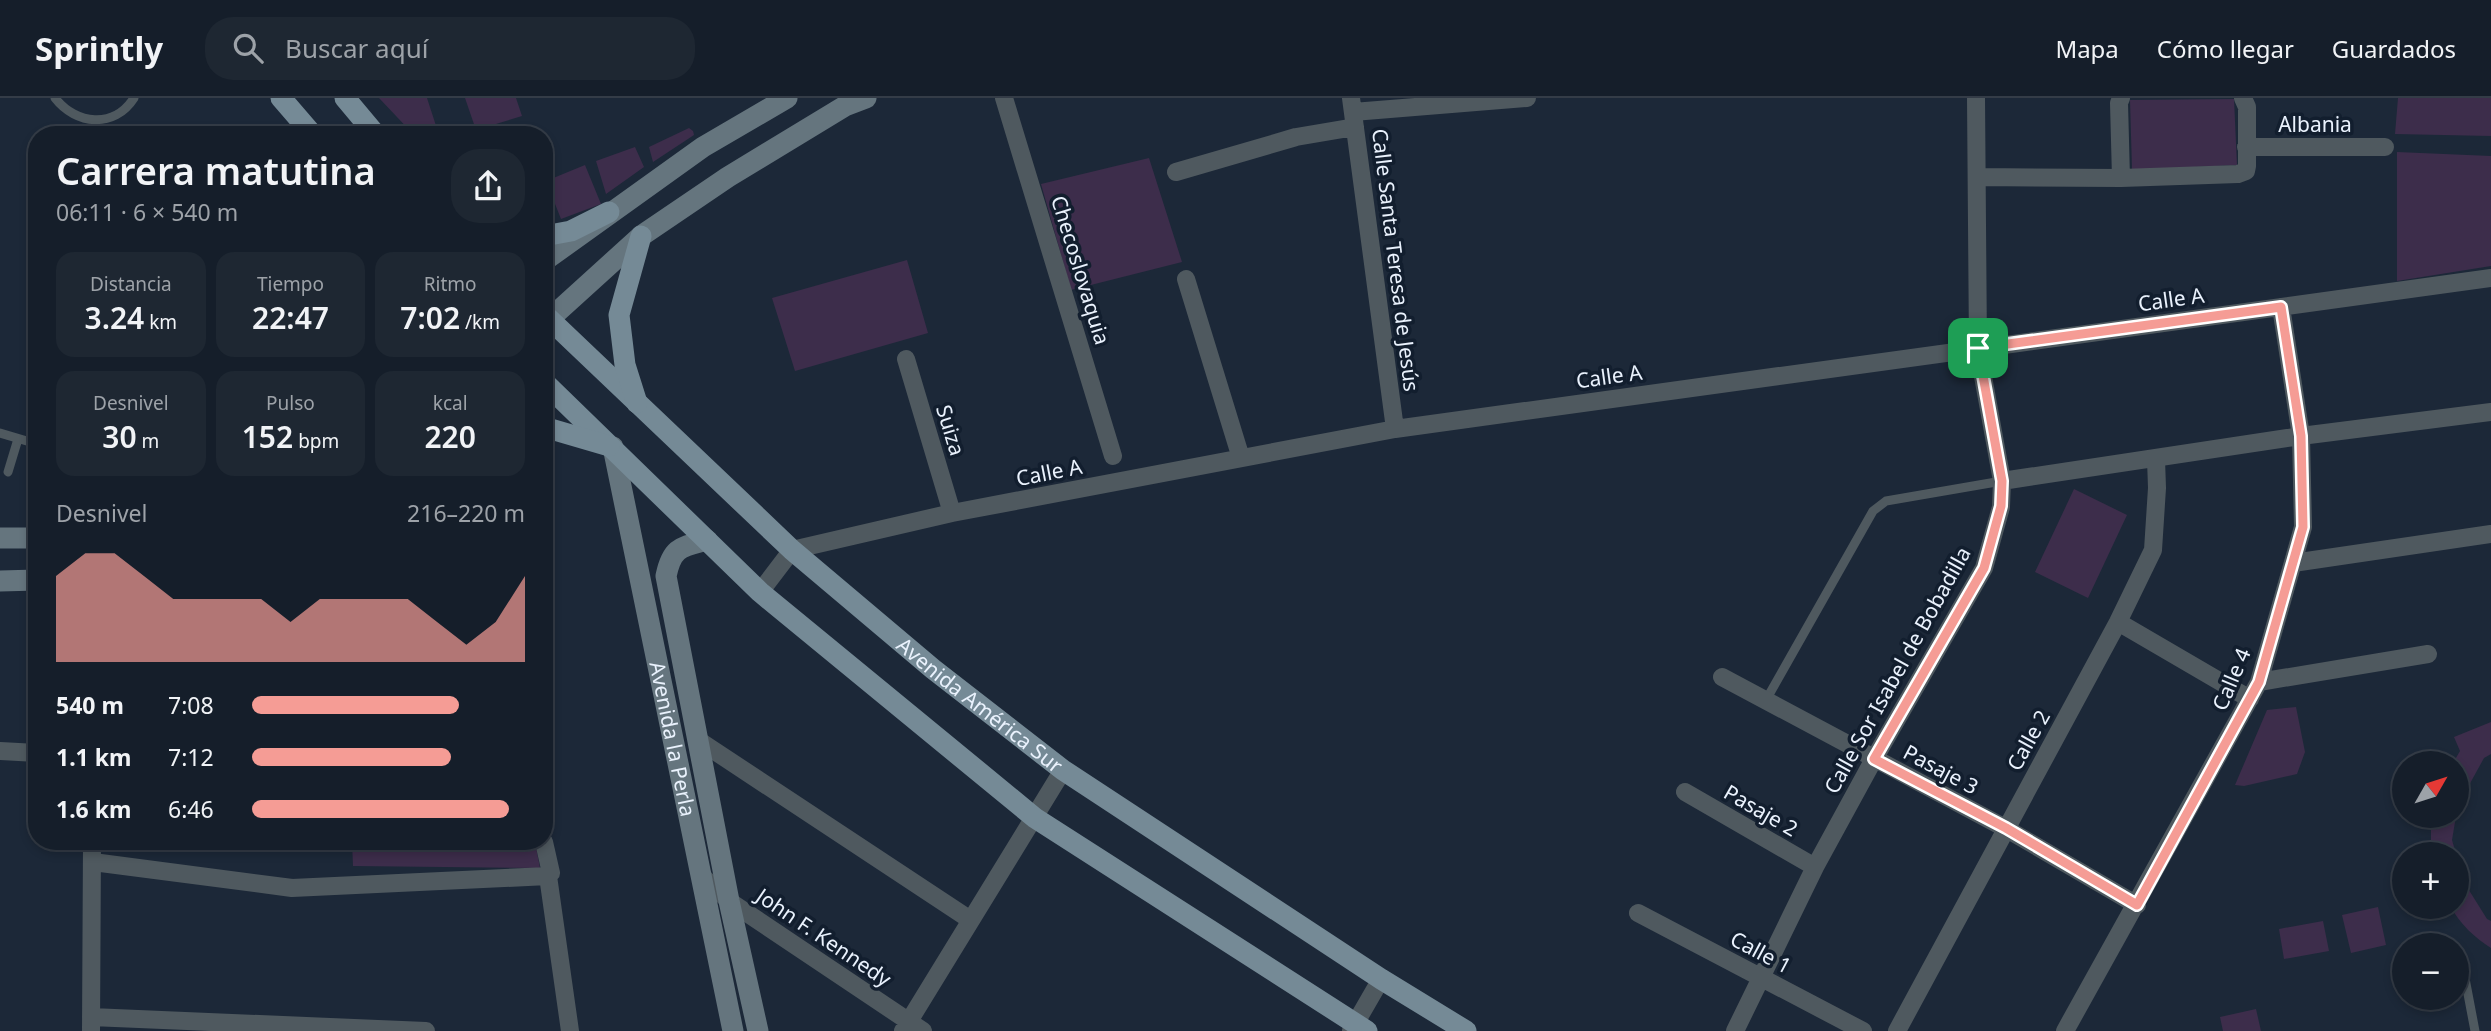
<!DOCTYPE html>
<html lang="es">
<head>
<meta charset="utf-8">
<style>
	body { margin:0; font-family:"Noto Sans",sans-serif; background:#1e2732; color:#f1f3f6; height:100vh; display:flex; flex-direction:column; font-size:26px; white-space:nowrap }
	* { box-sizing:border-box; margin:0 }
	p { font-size:23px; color:#9da2a8 }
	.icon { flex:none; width:38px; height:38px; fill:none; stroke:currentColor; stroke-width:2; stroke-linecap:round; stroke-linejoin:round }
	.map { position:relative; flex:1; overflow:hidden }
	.panel { position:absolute; left:28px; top:28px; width:525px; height:724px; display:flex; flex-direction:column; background:#151e2a; border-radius:28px; box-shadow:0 4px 10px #0003,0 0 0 2px #343c47 }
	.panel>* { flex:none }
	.needle { width:46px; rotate:51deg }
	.buttons { position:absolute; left:2392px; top:653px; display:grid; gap:14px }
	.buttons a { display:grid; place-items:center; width:77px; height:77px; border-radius:50%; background:#151e2a; box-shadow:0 4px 10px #0003,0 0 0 2px #343c47; font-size:35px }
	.pin { position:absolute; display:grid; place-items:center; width:60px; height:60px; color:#fff; margin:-30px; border-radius:14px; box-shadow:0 4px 10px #0006 }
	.round { display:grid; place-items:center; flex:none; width:74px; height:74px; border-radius:28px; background:#1e2732 }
	.summary { display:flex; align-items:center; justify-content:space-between; height:119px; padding:0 28px }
	h1 { font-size:38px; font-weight:600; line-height:52px }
	.stats { display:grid; grid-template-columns:repeat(3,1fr); gap:10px; height:119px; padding:7px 28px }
	.stats div { display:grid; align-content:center; border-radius:18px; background:#1e2732; text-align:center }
	.stats b { font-size:30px; font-weight:600 }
	.stats small { font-size:19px; font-weight:400 }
	.stats p { font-size:19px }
	.chart { height:196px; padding:14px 28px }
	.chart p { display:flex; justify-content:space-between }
	.chart svg { width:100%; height:126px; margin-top:7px; fill:#f59c95; opacity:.7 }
	ul { padding:0 28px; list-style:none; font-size:23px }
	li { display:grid; grid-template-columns:112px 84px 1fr; align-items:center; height:52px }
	li i { height:18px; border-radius:9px; background:#f59c95 }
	header { display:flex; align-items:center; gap:42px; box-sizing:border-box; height:98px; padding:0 35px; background:#151e2a; border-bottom:2px solid #343c47 }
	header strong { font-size:33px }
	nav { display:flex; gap:38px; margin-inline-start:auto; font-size:24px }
	.search { width:490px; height:63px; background:#1e2732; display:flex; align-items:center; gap:18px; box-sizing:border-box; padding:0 24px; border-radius:28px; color:#9da2a8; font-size:26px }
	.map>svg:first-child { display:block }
	.green { fill:#3d2d4b }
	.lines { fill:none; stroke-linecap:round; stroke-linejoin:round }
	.lane { stroke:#4f595f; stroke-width:9 }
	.street { stroke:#4f595f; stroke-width:18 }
	.secondary { stroke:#65757e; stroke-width:21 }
	.primary { stroke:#758a96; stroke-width:21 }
	.route-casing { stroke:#fff; stroke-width:14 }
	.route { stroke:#f59c95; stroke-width:9 }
	.labels { text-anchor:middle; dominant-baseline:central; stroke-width:7; stroke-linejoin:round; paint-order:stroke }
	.street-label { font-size:21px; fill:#eaf2fd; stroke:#121e2e }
</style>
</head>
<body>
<header>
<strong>Sprintly</strong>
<div class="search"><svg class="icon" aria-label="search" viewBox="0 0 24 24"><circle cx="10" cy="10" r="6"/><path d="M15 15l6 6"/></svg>Buscar aquí</div>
<nav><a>Mapa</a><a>Cómo llegar</a><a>Guardados</a></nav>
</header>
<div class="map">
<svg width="2491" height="933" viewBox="0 0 2491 933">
	<rect width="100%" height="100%" fill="#1c2838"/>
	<path class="green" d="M379,0H427L439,37H414Z
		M465,0H516L522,18L476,32Z
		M2398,0H2491V38L2395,36Z
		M2234,1L2237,67L2132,72L2130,2Z
		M689,30L693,33L694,37L653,64L649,49Z
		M635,49L644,69L606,96L596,63Z
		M2397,54L2491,58V168L2397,183Z
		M1149,60L1182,164L1071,192L1041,86Z
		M585,67L601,106L561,121L546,83Z
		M907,162L928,235L795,273L772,200Z
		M2074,391L2127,417L2088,500L2035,474Z
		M2296,609L2305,654L2297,676L2244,688L2235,687L2267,612Z
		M2491,624V656L2484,660L2457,709V665H2453L2460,653L2454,639Z
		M2431,718H2456L2452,742L2456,756H2431Z
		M352,744H535L540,770L353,768Z
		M2457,761L2462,781L2487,821L2491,823V850C2475,840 2460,826 2451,809L2457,808Z
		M2378,809L2386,847L2351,855L2342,817Z
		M2323,823L2329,853L2284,861L2279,831Z
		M2256,911L2261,933H2223L2220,919Z"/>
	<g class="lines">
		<path class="lane" d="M55,0C76,27 114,31 134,0
			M0,335L37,346
			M8,374L18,341
			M1766,602L1873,413L1886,403L2002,383
			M2464,875L2475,933"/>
		<path class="street" d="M1004,0L1113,358
			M1351,0L1395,331
			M1353,14L1527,0
			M2246,49H2385
			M1176,74L1296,39L1355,29
			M1977,79L2121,80L2238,76L2246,73L2247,68V9L2243,0
			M2121,80L2119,5L2121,0
			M1186,181L1241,360
			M906,261L952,415
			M2002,383L2301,338L2491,314
			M2293,465L2491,436
			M760,494L792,452L952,415L1395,331L2491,180
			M2118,524L2250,601
			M1722,579L2005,730L2137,807
			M2259,584L2428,556
			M698,642L969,821
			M0,653L37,655
			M1685,694L1815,769
			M544,744L551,775L548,778L570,933
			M93,764L292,790L548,778
			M703,779L729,803L923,933
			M1638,815L1863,933
			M91,919L426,933
			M91,933L92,744
			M903,933L1063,672
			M1351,933L1381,881
			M1735,933L1815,769L1874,661L1984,470L2001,409L2002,383L1978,251L1976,0
			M1897,933L2118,524L2153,452L2157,390L2156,361
			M2065,933L2259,584L2303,429L2301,338L2281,209"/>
		<g class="secondary">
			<path d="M544,163L703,49L787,0"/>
			<path d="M544,226L641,138L728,79L845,8L866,0"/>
			<path id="s1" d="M613,349L733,933"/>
			<path d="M0,440H37"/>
			<path d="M707,442C681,449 672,449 666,478L729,803L758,933"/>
			<path d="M0,483L37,482"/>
		</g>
		<g class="primary">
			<path d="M281,0L313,37"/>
			<path d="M345,0L376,37"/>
			<path d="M544,138L571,133L609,114"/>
			<path id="s2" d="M544,216L792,452L933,571L1063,672L1381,881L1466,933"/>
			<path d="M544,284L760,494L1035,720L1367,933"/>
			<path d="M637,305L625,267L619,217L641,138"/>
			<path d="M544,329L609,348"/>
		</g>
	</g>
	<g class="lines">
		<defs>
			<path id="route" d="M2281,209L2301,338L2303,429L2259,584L2137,807L2006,730L1874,661L1984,470L2001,408L2002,383L1978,250Z"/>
		</defs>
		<use href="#route" class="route-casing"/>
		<use href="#route" class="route"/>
	</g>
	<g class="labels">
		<g class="street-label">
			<text x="2315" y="26">Albania</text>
			<text transform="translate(1396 162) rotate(83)">Calle Santa Teresa de Jesús</text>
			<text transform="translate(1081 172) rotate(73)">Checoslovaquia</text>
			<text transform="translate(2171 201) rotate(-8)">Calle A</text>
			<text transform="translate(1609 278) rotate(-8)">Calle A</text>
			<text transform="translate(951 332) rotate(73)">Suiza</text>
			<text transform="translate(1049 374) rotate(-11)">Calle A</text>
			<text transform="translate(1897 572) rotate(-61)">Calle Sor Isabel de Bobadilla</text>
			<text transform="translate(2231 581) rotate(-67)">Calle 4</text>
			<text stroke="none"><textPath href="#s2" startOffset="586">Avenida América Sur</textPath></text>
			<text stroke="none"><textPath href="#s1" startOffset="298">Avenida la Perla</textPath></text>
			<text transform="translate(2028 642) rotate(-61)">Calle 2</text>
			<text transform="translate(1941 671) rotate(28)">Pasaje 3</text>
			<text transform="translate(1761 712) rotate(30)">Pasaje 2</text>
			<text transform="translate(824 839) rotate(34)">John F. Kennedy</text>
			<text transform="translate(1761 854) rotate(28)">Calle 1</text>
		</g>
	</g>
</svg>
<div class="buttons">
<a><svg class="needle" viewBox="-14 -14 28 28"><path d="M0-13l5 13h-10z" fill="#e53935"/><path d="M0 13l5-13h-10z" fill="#9da2a8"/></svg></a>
<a>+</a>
<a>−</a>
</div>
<div class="pin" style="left:1978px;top:250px;background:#1e9e55"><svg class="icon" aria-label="arrive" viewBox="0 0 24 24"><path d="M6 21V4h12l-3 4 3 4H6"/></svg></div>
<section class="panel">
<div class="summary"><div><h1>Carrera matutina</h1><p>06:11 · 6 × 540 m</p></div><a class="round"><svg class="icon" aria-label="share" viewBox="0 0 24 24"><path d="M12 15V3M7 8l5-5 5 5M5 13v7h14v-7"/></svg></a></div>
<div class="stats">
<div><p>Distancia</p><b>3.24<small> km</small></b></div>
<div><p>Tiempo</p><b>22:47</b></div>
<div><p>Ritmo</p><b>7:02<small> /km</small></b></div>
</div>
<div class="stats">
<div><p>Desnivel</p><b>30<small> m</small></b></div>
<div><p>Pulso</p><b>152<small> bpm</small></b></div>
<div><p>kcal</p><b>220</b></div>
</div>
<div class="chart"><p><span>Desnivel</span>216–220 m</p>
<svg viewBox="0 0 160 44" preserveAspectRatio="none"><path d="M0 44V14L10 6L20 6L30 14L40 22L50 22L60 22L70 22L80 30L90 22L100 22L110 22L120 22L130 30L140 38L150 30L160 14V44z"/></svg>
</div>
<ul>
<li><b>540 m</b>7:08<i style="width:76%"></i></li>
<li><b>1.1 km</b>7:12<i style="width:73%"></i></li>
<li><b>1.6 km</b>6:46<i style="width:94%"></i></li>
</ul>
</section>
</div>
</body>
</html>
